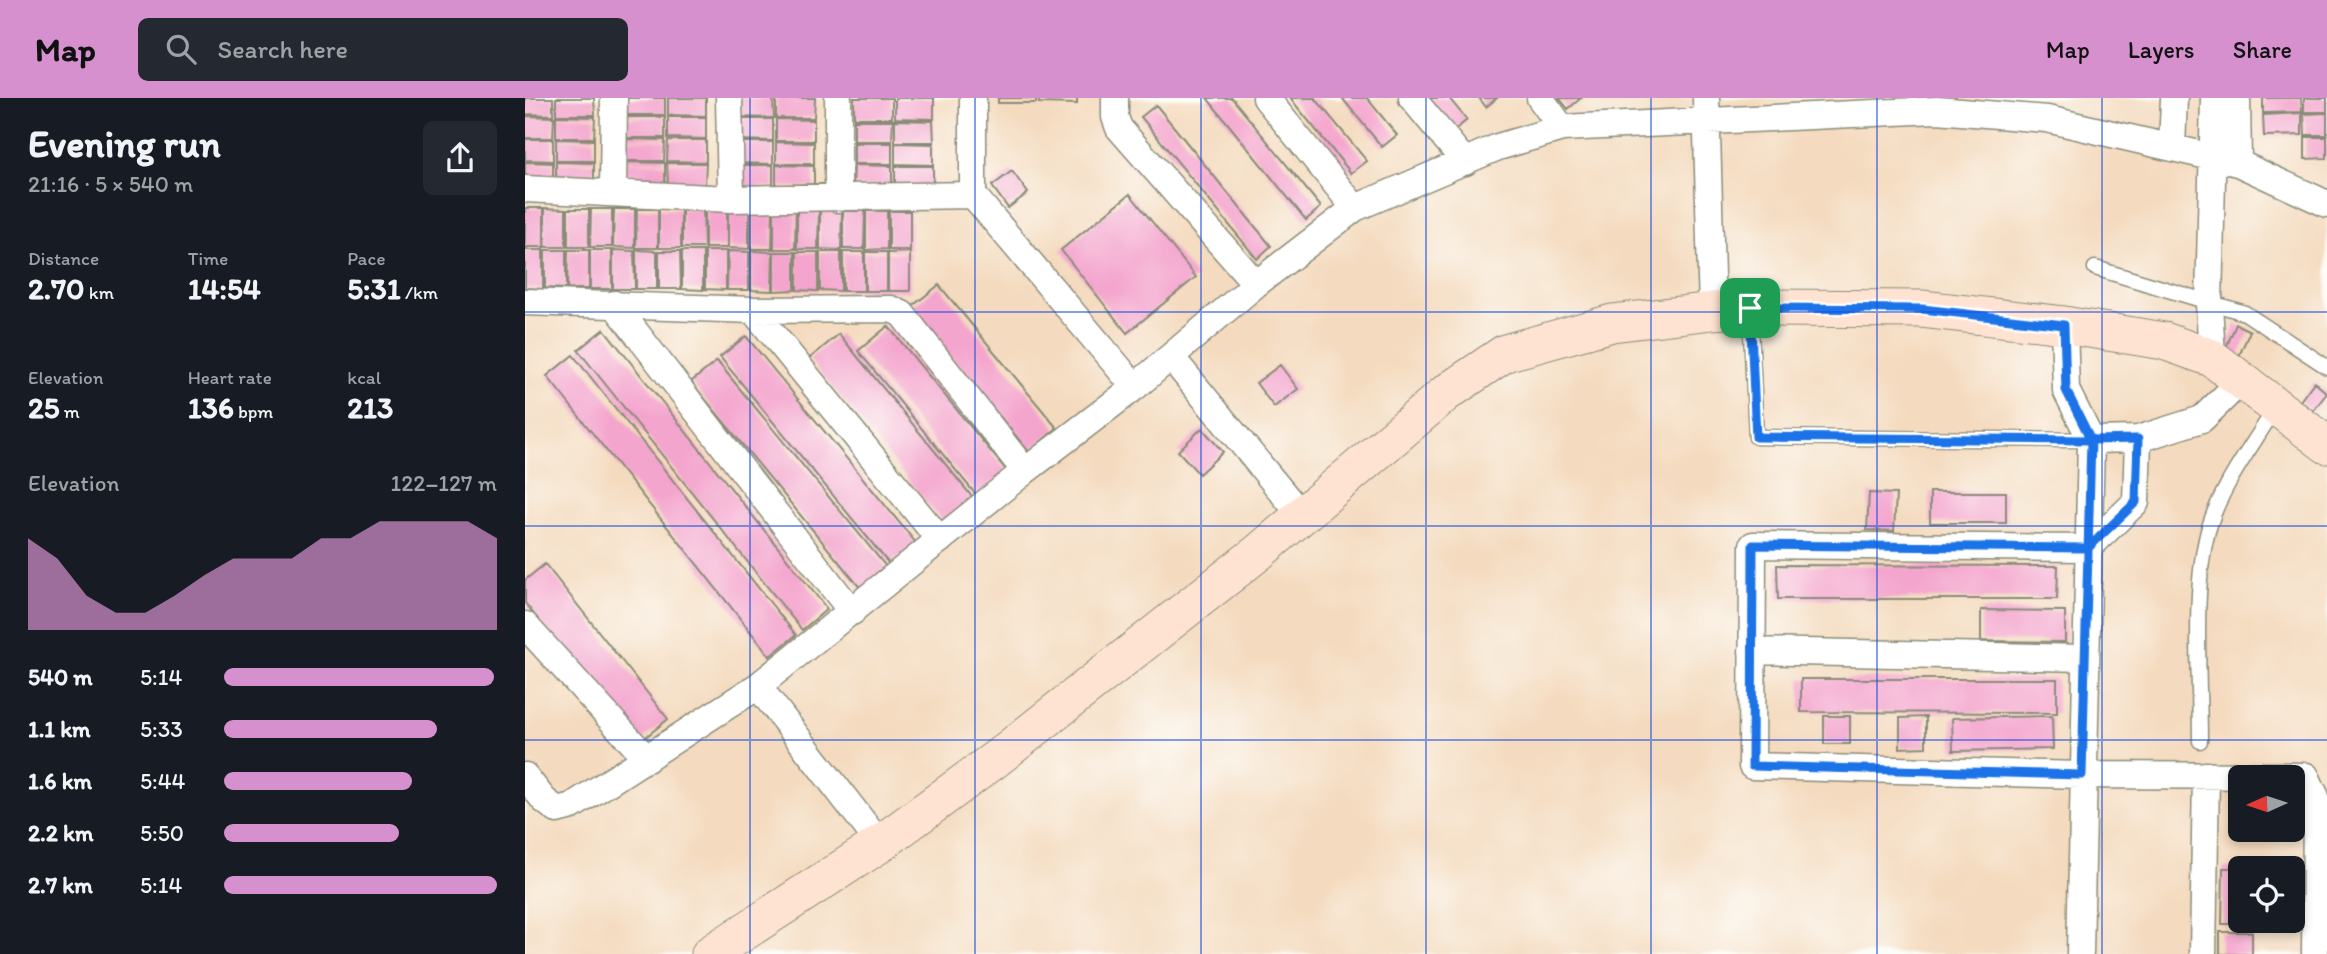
<!DOCTYPE html>
<html lang="en">
<head>
<meta charset="utf-8">
<style>
	body { margin:0; font-family:Itim,sans-serif; background:#242831; color:#f1f3f6; height:100vh; display:flex; flex-direction:column; font-size:26px; white-space:nowrap }
	* { box-sizing:border-box; margin:0 }
	p { font-size:23px; color:#9ea1a6 }
	.icon { flex:none; width:38px; height:38px; fill:none; stroke:currentColor; stroke-width:2; stroke-linecap:round; stroke-linejoin:round }
	.map { position:relative; flex:1; overflow:hidden }
	.panel { display:flex; flex-direction:column; background:#171b24; width:525px }
	.panel>* { flex:none }
	.needle { width:46px; rotate:267deg }
	.tools { position:absolute; left:1703px; top:667px; display:grid; gap:14px }
	.tools a { display:grid; place-items:center; width:77px; height:77px; border-radius:10px; background:#171b24; box-shadow:0 4px 10px #0003; font-size:35px }
	.pin { position:absolute; display:grid; place-items:center; width:60px; height:60px; color:#fff; margin:-30px; border-radius:14px; box-shadow:0 4px 10px #0006 }
	.round { display:grid; place-items:center; flex:none; width:74px; height:74px; border-radius:10px; background:#242831 }
	.summary { display:flex; align-items:center; justify-content:space-between; height:119px; padding:0 28px }
	h1 { font-size:38px; font-weight:700; line-height:52px }
	.metrics { display:grid; grid-template-columns:repeat(3,1fr); gap:10px; height:119px; padding:7px 28px }
	.metrics div { display:grid; align-content:center }
	.metrics b { font-size:30px; font-weight:700 }
	.metrics small { font-size:19px; font-weight:400 }
	.metrics p { font-size:19px }
	.chart { height:196px; padding:14px 28px }
	.chart p { display:flex; justify-content:space-between }
	.chart svg { width:100%; height:126px; margin-top:7px; fill:#d690ce; opacity:.7 }
	ul { padding:0 28px; list-style:none; font-size:23px }
	li { display:grid; grid-template-columns:112px 84px 1fr; align-items:center; height:52px }
	li i { height:18px; border-radius:9px; background:#d690ce }
	header { display:flex; align-items:center; gap:42px; box-sizing:border-box; height:98px; padding:0 35px; background:#d690ce; color:#111 }
	header strong { font-size:33px }
	nav { display:flex; gap:38px; margin-inline-start:auto; font-size:24px }
	.search { width:490px; height:63px; background:#242831; display:flex; align-items:center; gap:18px; box-sizing:border-box; padding:0 24px; border-radius:10px; color:#9ea1a6; font-size:26px }
	main { display:flex; flex:1; min-height:0 }
	.map>svg:first-child { display:block }
	.building { fill:#f4a5ce }
	.lines { fill:none; stroke-linecap:round; stroke-linejoin:round }
	.lane-casing { stroke:#8a8c79; stroke-width:17 }
	.street-casing { stroke:#8a8c79; stroke-width:29 }
	.secondary-casing { stroke:#8a8c79; stroke-width:39 }
	.lane { stroke:#fff; stroke-width:14 }
	.street { stroke:#fff; stroke-width:26 }
	.secondary { stroke:#fee3d2; stroke-width:37 }
	.route-casing { stroke:#fff; stroke-width:14 }
	.route { stroke:#1a73e8; stroke-width:9 }
	.grid { fill:none; stroke:#1d4ed8; stroke-width:2; stroke-opacity:0.55 }
</style>
</head>
<body>
<header>
<strong>Map</strong>
<div class="search"><svg class="icon" aria-label="search" viewBox="0 0 24 24"><circle cx="10" cy="10" r="6"/><path d="M15 15l6 6"/></svg>Search here</div>
<nav><a>Map</a><a>Layers</a><a>Share</a></nav>
</header>
<main>
<section class="panel">
<div class="summary"><div><h1>Evening run</h1><p>21:16 · 5 × 540 m</p></div><a class="round"><svg class="icon" aria-label="share" viewBox="0 0 24 24"><path d="M12 15V3M7 8l5-5 5 5M5 13v7h14v-7"/></svg></a></div>
<div class="metrics">
<div><p>Distance</p><b>2.70<small> km</small></b></div>
<div><p>Time</p><b>14:54</b></div>
<div><p>Pace</p><b>5:31<small> /km</small></b></div>
</div>
<div class="metrics">
<div><p>Elevation</p><b>25<small> m</small></b></div>
<div><p>Heart rate</p><b>136<small> bpm</small></b></div>
<div><p>kcal</p><b>213</b></div>
</div>
<div class="chart"><p><span>Elevation</span>122–127 m</p>
<svg viewBox="0 0 160 44" preserveAspectRatio="none"><path d="M0 44V12L10 19L20 32L30 38L40 38L50 32L60 25L70 19L80 19L90 19L100 12L110 12L120 6L130 6L140 6L150 6L160 12V44z"/></svg>
</div>
<ul>
<li><b>540 m</b>5:14<i style="width:99%"></i></li>
<li><b>1.1 km</b>5:33<i style="width:78%"></i></li>
<li><b>1.6 km</b>5:44<i style="width:69%"></i></li>
<li><b>2.2 km</b>5:50<i style="width:64%"></i></li>
<li><b>2.7 km</b>5:14<i style="width:100%"></i></li>
</ul>
</section>
<div class="map">
<svg width="1802" height="856" viewBox="0 0 1802 856">
	<rect width="100%" height="100%" fill="#fdfcf7"/>
	<filter id="ink" filterUnits="userSpaceOnUse"><feTurbulence type="fractalNoise" baseFrequency=".0143" numOctaves="2"/><feDisplacementMap in="SourceGraphic" scale="14" xChannelSelector="R" yChannelSelector="G"/><feConvolveMatrix kernelMatrix="1 2 1 2 8 2 1 2 1" color-interpolation-filters="sRGB"/></filter>
	<filter id="wash" filterUnits="userSpaceOnUse"><feTurbulence type="fractalNoise" baseFrequency=".00686" numOctaves="4" result="noise"/><feDisplacementMap in="SourceGraphic" scale="28" xChannelSelector="R" yChannelSelector="G"/><feGaussianBlur stdDeviation="1.57" result="paint"/><feColorMatrix in="noise" values="0 0 0 0 0 0 0 0 0 0 0 0 0 0 0 0 0 1.4 0 .05"/><feComposite in="paint" operator="in"/></filter>
	<g filter="url(#wash)">
		<rect width="100%" height="100%" fill="#f4dabe"/>
		<g id="blocks">
			<path class="building" d="M0,0H28V17L0,16Z
				M31,0H69L70,17H31Z
				M102,0H140V17H101Z
				M143,0H181V18L143,17Z
				M210,0H248L249,20L210,19Z
				M251,0H290L289,20H251Z
				M329,0H367V20H329Z
				M370,0H409V21L370,20Z
				M473,0H511V5H473Z
				M514,0H552V6L514,5Z
				M682,0H707L796,109L781,122Z
				M765,0H790L842,63L826,75Z
				M817,0H842L872,37L857,49Z
				M899,0H924L942,22L927,34Z
				M954,0H972L961,9Z
				M1034,0H1056L1043,11Z
				M1738,0H1776L1777,14L1738,15Z
				M1779,0H1802V14H1779Z
				M631,7L746,148L732,161L616,19Z
				M1777,15V37L1739,38L1738,17Z
				M1802,15V37H1780L1779,16Z
				M0,18L29,19L28,40H0Z
				M31,18L70,19L69,40H31Z
				M102,19H140V40H102Z
				M143,19H181V41L143,40Z
				M210,21H248V43L210,42Z
				M251,21L289,22V43H251Z
				M329,22H368L367,43H329Z
				M370,22L408,23L409,44H370Z
				M1780,39H1802V60L1780,61Z
				M0,41H28V63L0,62Z
				M31,41L69,42V63H31Z
				M101,41L140,42L139,63H101Z
				M143,42H181V64L142,63Z
				M210,44H248V66L210,65Z
				M251,44L289,45V66H251Z
				M329,45H367V66H329Z
				M370,45L408,46V67L370,66Z
				M0,64L28,65V86L0,85Z
				M31,64L69,65V86H31Z
				M101,64L140,65V86H101Z
				M142,65H181L180,86H143Z
				M210,67H248V89L210,88Z
				M251,67L289,68V89H251Z
				M329,67L367,68V89H328Z
				M370,68H408V90H370Z
				M487,73L503,95L483,110L467,88Z
				M605,96L671,179L602,235L536,152Z
				M0,110H19V149H0Z
				M20,110L41,111V149H20Z
				M43,111H64V149H43Z
				M66,111H87V149H65Z
				M89,111H110V150L88,149Z
				M112,111H133V150H111Z
				M134,111H156V150H134Z
				M157,111H178L179,150H157Z
				M180,111L202,112V150H180Z
				M203,112H224V151L203,150Z
				M226,112H248L247,151H226Z
				M249,112H271L270,151H249Z
				M294,112L293,151H272V113Z
				M295,112L317,113L316,152L295,151Z
				M318,113H340L339,151H318Z
				M341,113H362V151L341,152Z
				M364,113H385V152H364Z
				M0,152H18V191L0,190Z
				M20,152H41V191L20,190Z
				M43,152H64V191H42Z
				M65,152H87V191H65Z
				M88,152L109,153L110,191H88Z
				M111,152L132,153V191H111Z
				M134,153H155L156,191H134Z
				M157,153H178V192L157,191Z
				M180,153H201V192L180,191Z
				M203,153L224,154V192H202Z
				M226,153L248,154L247,193L226,192Z
				M249,154H270V192L249,193Z
				M272,154H293V193L272,192Z
				M295,154H316V193L295,192Z
				M318,154H339V193H318Z
				M340,154H362V193H340Z
				M385,154V193H363V155Z
				M414,187L532,330L504,354L385,210Z
				M1711,226L1725,233L1714,258L1700,252Z
				M363,228L482,373L452,398L333,253Z
				M79,231L302,511L277,532L53,252Z
				M314,236L449,401L419,426L284,261Z
				M221,238L392,446L365,467L195,259Z
				M48,257L271,537L245,558L22,278Z
				M192,263L363,471L337,492L166,284Z
				M755,267L773,291L749,309L731,285Z
				M1789,284L1802,295L1788,313L1775,303Z
				M677,330L698,354L674,376L653,353Z
				M1405,394H1481V425H1405Z
				M1344,395L1371,396L1369,433L1342,432Z
				M20,466L143,621L112,646L0,505V482Z
				M1252,467L1533,468L1532,501H1253Z
				M1456,512L1540,513V544L1456,543Z
				M1276,581H1532V615L1276,614Z
				M1299,618H1325V646H1299Z
				M1527,618L1528,651L1428,653L1427,620Z
				M1401,619V649L1375,650V620Z
				M1698,770H1715V822H1730V826H1697Z
				M1695,834H1727V856H1695Z"/>
		</g>
	</g>
	<g filter="url(#ink)">
		<use href="#blocks" fill-opacity="0" stroke="#8a8c79" stroke-width="2"/>
		<g class="lines">
			<defs>
				<path id="lane" d="M1570,170L1720,215L1802,269
					M1225,210L1231,339L1566,342
					M1675,643C1675,580 1667,492 1683,433C1695,389 1727,349 1750,310"/>
				<path id="street" d="M204,0L206,101
					M448,0V97L610,289
					M590,0V19L594,30L731,186
					M741,0L830,110
					M887,0L940,64
					M1015,0L1037,30
					M1181,0L1187,213
					M1712,0L1713,65
					M1647,50L1649,0
					M0,91L206,101L448,97
					M88,95L89,0
					M313,101V0
					M0,204L228,212L366,211L377,216L500,373
					M89,206L327,514
					M228,212L415,442
					M1539,227L1541,292L1566,342L1613,341L1677,321L1716,283
					M646,259L776,417
					M1687,260L1684,205L1689,0
					M1613,341L1611,404L1563,450L1228,447L1227,668L1557,677L1781,678L1791,699L1790,856
					M0,527L122,661
					M1227,553L1561,560
					M233,588L355,746
					M0,678L19,702L32,712L47,708L233,588L500,373L610,289L731,186L830,110L973,49L1037,30L1412,12L1522,21L1713,65L1802,106
					M1555,856L1566,342
					M1678,856L1681,677"/>
				<path id="secondary" d="M185,856L355,746L472,660L734,454L921,295L980,255L1087,225L1187,213L1225,210L1397,211L1539,227L1639,243L1687,260L1802,347"/>
			</defs>
			<use href="#lane" class="lane-casing"/>
			<use href="#street" class="street-casing"/>
			<use href="#secondary" class="secondary-casing"/>
			<use href="#lane" class="lane"/>
			<use href="#street" class="street"/>
			<use href="#secondary" class="secondary"/>
		</g>
	</g>
	<g class="lines" filter="url(#ink)">
		<defs>
			<path id="route" d="M1225,210L1397,211L1539,227L1541,292L1566,342L1557,677L1227,668L1228,447L1563,450L1611,404L1613,341L1566,342L1231,339L1225,210"/>
		</defs>
		<use href="#route" class="route-casing"/>
		<use href="#route" class="route"/>
	</g>
	<path class="grid" d="M225,0V856M450,0V856M676,0V856M901,0V856M1126,0V856M1352,0V856M1577,0V856M0,214H1802M0,428H1802M0,642H1802"/>
</svg>
<div class="tools">
<a><svg class="needle" viewBox="-14 -14 28 28"><path d="M0-13l5 13h-10z" fill="#e53935"/><path d="M0 13l5-13h-10z" fill="#9ea1a6"/></svg></a>
<a><svg class="icon" aria-label="locate" viewBox="0 0 24 24"><circle cx="12" cy="12" r="6"/><path d="M12 2v4M12 18v4M2 12h4M18 12h4"/></svg></a>
</div>
<div class="pin" style="left:1225px;top:210px;background:#1e9e55"><svg class="icon" aria-label="arrive" viewBox="0 0 24 24"><path d="M6 21V4h12l-3 4 3 4H6"/></svg></div>
</div>
</main>
</body>
</html>
